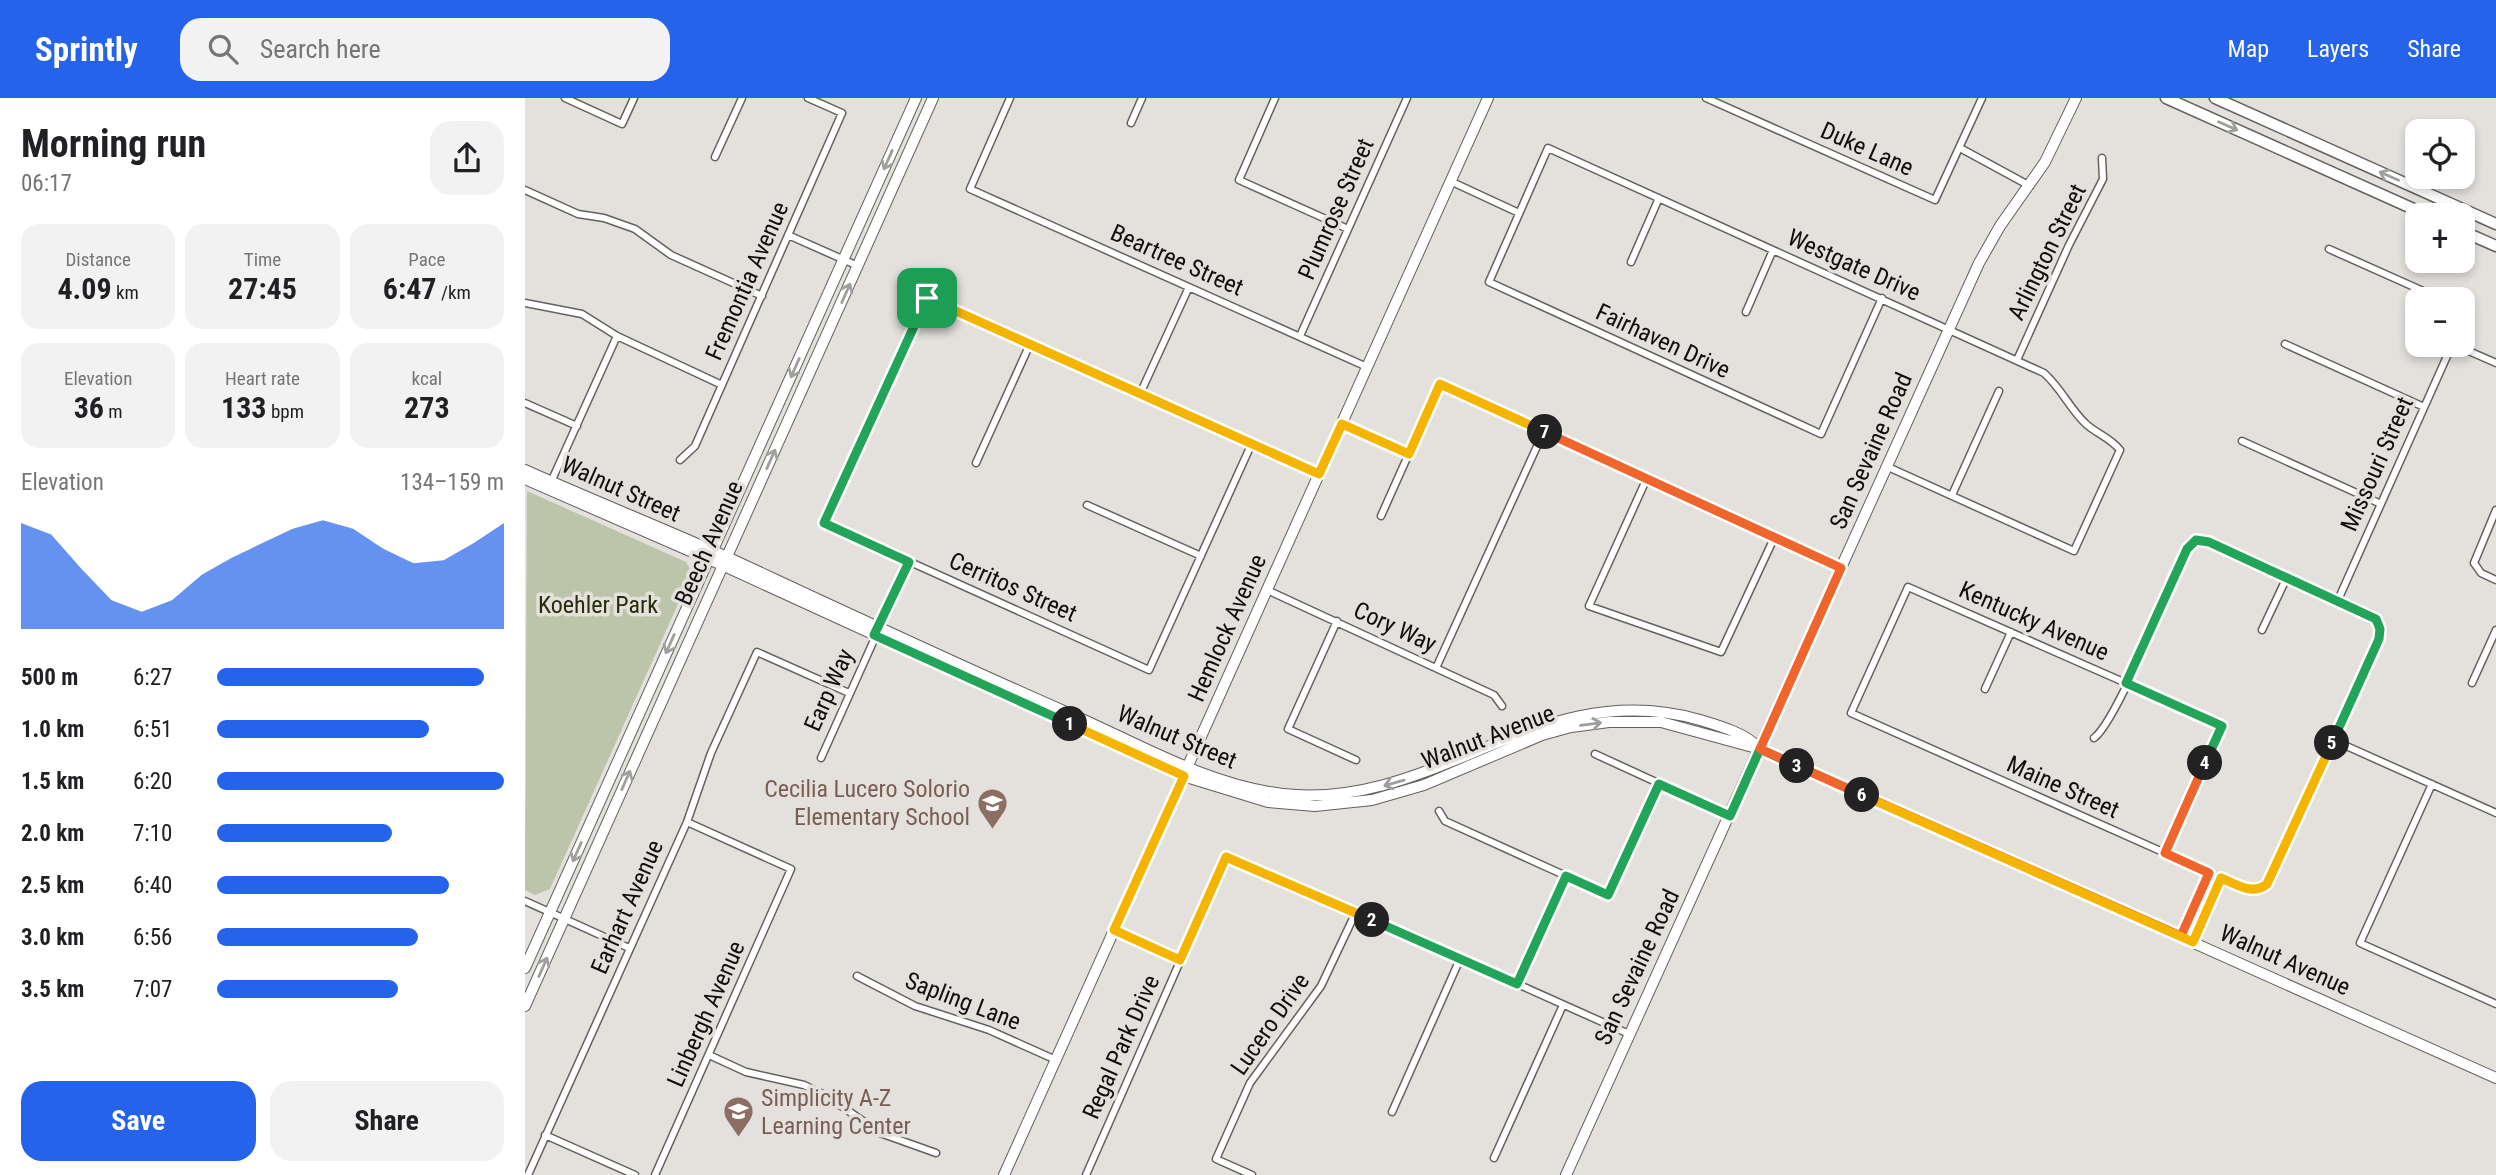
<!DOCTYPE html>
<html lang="en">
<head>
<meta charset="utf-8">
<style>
	body { margin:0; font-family:"Roboto Condensed",sans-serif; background:#f2f2f2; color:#202124; height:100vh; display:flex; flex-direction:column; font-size:26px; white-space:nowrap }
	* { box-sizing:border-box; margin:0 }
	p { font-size:23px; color:#757577 }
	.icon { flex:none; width:38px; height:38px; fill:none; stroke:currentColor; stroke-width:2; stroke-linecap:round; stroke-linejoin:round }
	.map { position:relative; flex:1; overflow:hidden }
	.sheet { display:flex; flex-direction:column; background:#fff; width:525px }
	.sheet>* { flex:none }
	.controls { position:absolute; left:1880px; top:21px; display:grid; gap:14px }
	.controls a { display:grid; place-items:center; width:70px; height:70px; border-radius:14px; background:#fff; box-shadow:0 4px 10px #0003; font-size:35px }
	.pin { position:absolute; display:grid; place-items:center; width:60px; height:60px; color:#fff; margin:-30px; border-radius:14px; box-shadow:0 4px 10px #0006 }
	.km { position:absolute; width:35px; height:35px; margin:-18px; border-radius:50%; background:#222; color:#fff; font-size:19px; line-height:35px; text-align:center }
	.round { display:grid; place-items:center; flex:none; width:74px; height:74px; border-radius:21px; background:#f2f2f2 }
	.summary { display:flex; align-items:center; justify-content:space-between; height:119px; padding:0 21px }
	h1 { font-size:38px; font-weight:700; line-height:52px }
	.metrics { display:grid; grid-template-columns:repeat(3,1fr); gap:10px; height:119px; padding:7px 21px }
	.metrics div { display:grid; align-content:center; border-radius:18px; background:#f2f2f2; text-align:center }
	.metrics b { font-size:30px; font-weight:700 }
	.metrics small { font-size:19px; font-weight:400 }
	.metrics p { font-size:19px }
	.chart { height:196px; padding:14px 21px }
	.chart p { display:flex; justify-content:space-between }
	.chart svg { width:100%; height:126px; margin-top:7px; fill:#2563eb; opacity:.7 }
	.cta { display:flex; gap:14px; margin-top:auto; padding:14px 21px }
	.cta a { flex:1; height:80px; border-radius:21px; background:#2563eb; color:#fff; font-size:28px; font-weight:700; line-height:80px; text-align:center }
	.cta a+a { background:#f2f2f2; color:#202124 }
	ul { padding:0 21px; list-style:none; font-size:23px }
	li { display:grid; grid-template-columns:112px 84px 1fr; align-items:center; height:52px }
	li i { height:18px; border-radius:9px; background:#2563eb }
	header { display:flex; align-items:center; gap:42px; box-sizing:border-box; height:98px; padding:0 35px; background:#2563eb; color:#fff }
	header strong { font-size:33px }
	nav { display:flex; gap:38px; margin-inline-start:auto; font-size:24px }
	.search { width:490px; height:63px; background:#f2f2f2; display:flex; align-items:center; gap:18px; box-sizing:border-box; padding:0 24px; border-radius:21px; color:#757577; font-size:26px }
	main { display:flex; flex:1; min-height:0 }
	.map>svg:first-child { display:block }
	.green { fill:#bcc4a9 }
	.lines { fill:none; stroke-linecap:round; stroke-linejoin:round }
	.street-casing { stroke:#63615d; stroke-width:9 }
	.secondary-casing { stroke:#63615d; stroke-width:12 }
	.primary-casing { stroke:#63615d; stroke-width:13 }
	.street { stroke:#fff; stroke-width:6 }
	.secondary { stroke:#fff; stroke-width:10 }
	.primary { stroke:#fff; stroke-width:10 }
	.oneway { stroke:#9f9f9e }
	.split-1-casing { stroke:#fff; stroke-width:14 }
	.split-2-casing { stroke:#fff; stroke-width:14 }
	.split-3-casing { stroke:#fff; stroke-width:14 }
	.split-4-casing { stroke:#fff; stroke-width:14 }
	.split-5-casing { stroke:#fff; stroke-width:14 }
	.split-6-casing { stroke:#fff; stroke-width:14 }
	.split-7-casing { stroke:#fff; stroke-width:14 }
	.split-8-casing { stroke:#fff; stroke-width:14 }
	.split-1 { stroke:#22a559; stroke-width:9 }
	.split-2 { stroke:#f5b400; stroke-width:9 }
	.split-3 { stroke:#22a559; stroke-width:9 }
	.split-4 { stroke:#f0652b; stroke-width:9 }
	.split-5 { stroke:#22a559; stroke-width:9 }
	.split-6 { stroke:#f5b400; stroke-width:9 }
	.split-7 { stroke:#f0652b; stroke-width:9 }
	.split-8 { stroke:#f5b400; stroke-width:9 }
	.labels { text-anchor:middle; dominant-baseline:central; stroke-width:7; stroke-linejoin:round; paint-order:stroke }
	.street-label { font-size:24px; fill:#0f0e0d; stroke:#e4e1dd }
	.park-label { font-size:24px; fill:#262d08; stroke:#e4e1dd }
	.education-label { font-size:24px; fill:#785e54; stroke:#e4e1dd; text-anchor:end }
</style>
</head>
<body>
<header>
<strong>Sprintly</strong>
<div class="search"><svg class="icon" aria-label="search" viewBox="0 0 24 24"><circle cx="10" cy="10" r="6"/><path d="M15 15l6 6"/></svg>Search here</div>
<nav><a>Map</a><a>Layers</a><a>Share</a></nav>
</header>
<main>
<section class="sheet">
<div class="summary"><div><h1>Morning run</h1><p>06:17</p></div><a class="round"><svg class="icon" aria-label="share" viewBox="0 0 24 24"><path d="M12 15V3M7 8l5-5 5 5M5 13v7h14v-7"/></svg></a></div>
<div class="metrics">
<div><p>Distance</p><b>4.09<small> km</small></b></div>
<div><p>Time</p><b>27:45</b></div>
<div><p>Pace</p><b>6:47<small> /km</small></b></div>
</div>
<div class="metrics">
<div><p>Elevation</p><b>36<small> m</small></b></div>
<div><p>Heart rate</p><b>133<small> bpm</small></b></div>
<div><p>kcal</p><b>273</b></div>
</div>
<div class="chart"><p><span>Elevation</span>134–159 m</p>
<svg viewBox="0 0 160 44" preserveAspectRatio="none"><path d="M0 44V7L10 11L20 23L30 34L40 38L50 34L60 25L70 19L80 14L90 9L100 6L110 9L120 16L130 21L140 20L150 14L160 7V44z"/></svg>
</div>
<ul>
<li><b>500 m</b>6:27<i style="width:93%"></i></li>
<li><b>1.0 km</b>6:51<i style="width:74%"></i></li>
<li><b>1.5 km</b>6:20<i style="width:100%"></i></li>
<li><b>2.0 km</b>7:10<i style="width:61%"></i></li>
<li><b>2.5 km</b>6:40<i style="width:81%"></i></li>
<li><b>3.0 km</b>6:56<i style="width:70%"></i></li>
<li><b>3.5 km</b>7:07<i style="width:63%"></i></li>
</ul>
<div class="cta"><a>Save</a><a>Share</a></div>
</section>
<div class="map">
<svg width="1971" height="1077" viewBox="0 0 1971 1077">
	<rect width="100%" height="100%" fill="#e4e1dd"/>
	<path class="green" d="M2,393L161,464L167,475L25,791L10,797L0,792Z"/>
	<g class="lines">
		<defs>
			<path id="street" d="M40,0L97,26L109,0
				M485,0L445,91L842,269
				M750,0L714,82L823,131
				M1181,0L1410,102L1457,0
				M606,25L617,0
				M1435,50L1505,88
				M190,59L217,0
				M925,83L994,115
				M0,92L53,116L79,120L110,131L146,157L237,198
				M263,137L333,168
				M1804,151L1916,201
				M1106,164L1134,100
				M1357,200L1296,336L964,184L1023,50L1519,275C1536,290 1545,311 1561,326C1572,336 1586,340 1595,352L1549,453L1363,369
				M0,205L57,216L92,238L197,287
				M1221,214L1248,152
				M775,238L882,0
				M1760,246L1899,309
				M1930,247L1971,265
				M1492,262L1544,147L1578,81L1577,60
				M615,296L664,189
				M0,305L52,328
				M817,326L884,356
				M1717,343L1856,406
				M727,345L624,572L299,425L402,200C533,258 663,317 794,376
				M155,362L170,348L317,15L283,0
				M451,365L505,246
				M1122,380L1064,508L1196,554L1250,438
				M26,384L92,238
				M1427,397L1474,293
				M562,407L676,458
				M1971,412L1949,465L1956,475L1971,482
				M856,418L915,286L1316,470
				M742,492L969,597L977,608
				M1813,502L1927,247
				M812,523L763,631L831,662
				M1737,532L1762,479
				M911,570L1019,333
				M1947,585L1971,532
				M1460,591L1486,534
				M1569,640C1592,623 1646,486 1662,451L1671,442L1684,444L1843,515L1854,525V541L1747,780L1736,792C1705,792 1668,768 1640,755L1326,615L1383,489L1594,582L1611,590L1697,628L1640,755
				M1808,642L1971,715
				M1070,656L1205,718
				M296,660L384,464
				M1907,686L1835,845L1971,906
				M914,713L920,723L1083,797L1134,686
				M0,803L104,850
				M589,832L655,861
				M1656,838L1684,775
				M1668,844L1696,780
				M332,878L390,908L464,932L531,962
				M992,886L1041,778
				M184,957L221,974L279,987L302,998L355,1035L411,1055
				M867,1014L935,861
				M20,1037L110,1077
				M969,1060L1038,907
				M3,1077L162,724L186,655L232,554L324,595
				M130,1077L266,771L162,724
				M561,1077L701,759L794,797L1104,936
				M727,1077L691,1061L725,985L796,888L831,814"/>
			<path id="secondary" d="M0,372C67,402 135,429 202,459C314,511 427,564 541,614C611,644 681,687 758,696C912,713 1014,576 1175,622C1195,628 1220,635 1234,650
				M0,381L197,467L658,678L743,704L790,708L847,702L899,687L1017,637L1046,629L1084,624H1136L1235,651L1971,980
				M0,870L391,0
				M0,908L408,0
				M479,1077L963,0
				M1041,1077L1454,165L1475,128L1520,64L1551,0"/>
			<path id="primary" d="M1641,0L1902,117
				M1690,0L1971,126
				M1937,133L1971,148"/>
		</defs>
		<use href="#street" class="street-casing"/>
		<use href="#secondary" class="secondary-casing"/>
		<use href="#primary" class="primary-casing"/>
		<use href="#street" class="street"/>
		<use href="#secondary" class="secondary"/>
		<use href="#primary" class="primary"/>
	</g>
	<defs><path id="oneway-shaft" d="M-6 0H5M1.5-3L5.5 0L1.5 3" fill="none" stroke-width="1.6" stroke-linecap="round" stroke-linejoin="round" transform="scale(1.75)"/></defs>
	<g class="oneway">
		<use href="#oneway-shaft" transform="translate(1703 28) rotate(24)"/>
		<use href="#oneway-shaft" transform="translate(363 62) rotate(114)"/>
		<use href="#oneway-shaft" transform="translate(1864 78) rotate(-156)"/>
		<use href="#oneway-shaft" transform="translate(321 195) rotate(-66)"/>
		<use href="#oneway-shaft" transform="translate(270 270) rotate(114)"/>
		<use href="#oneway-shaft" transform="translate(246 361) rotate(-66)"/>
		<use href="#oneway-shaft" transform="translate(145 546) rotate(114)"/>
		<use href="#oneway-shaft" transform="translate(1066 626) rotate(-8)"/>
		<use href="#oneway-shaft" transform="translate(101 682) rotate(-66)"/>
		<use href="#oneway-shaft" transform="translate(869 685) rotate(164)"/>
		<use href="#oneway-shaft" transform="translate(52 754) rotate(114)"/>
		<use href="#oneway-shaft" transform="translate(18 869) rotate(-66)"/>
	</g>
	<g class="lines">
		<defs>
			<path id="split-1" d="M402,200L299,425L384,464L349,537L545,626"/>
			<path id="split-2" d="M545,626L659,678L589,832L655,862L701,759L847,822"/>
			<path id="split-3" d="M847,822L992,886L1041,778L1083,797L1134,686L1205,718L1235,651L1272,668"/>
			<path id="split-4" d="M1272,668L1656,838L1684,775L1640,755L1680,665"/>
			<path id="split-5" d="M1680,665L1697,628L1601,585L1662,451L1671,442L1684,444L1851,521L1855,531L1854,541L1807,645"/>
			<path id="split-6" d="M1337,697L1668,844L1696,780C1711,786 1728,798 1742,786L1807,645"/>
			<path id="split-7" d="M1020,334L1316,470L1235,651L1337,697"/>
			<path id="split-8" d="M402,200L794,376L817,326L884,356L915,286L1020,334"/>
		</defs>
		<use href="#split-1" class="split-1-casing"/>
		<use href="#split-2" class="split-2-casing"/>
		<use href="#split-3" class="split-3-casing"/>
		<use href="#split-4" class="split-4-casing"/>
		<use href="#split-5" class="split-5-casing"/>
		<use href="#split-6" class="split-6-casing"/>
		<use href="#split-7" class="split-7-casing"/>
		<use href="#split-8" class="split-8-casing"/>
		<use href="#split-1" class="split-1"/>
		<use href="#split-2" class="split-2"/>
		<use href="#split-3" class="split-3"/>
		<use href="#split-4" class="split-4"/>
		<use href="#split-5" class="split-5"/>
		<use href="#split-6" class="split-6"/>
		<use href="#split-7" class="split-7"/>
		<use href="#split-8" class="split-8"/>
	</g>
	<defs>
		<symbol id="school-pin" viewBox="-11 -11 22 30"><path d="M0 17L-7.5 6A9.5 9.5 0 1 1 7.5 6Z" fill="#8d6e63" stroke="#e4e1dd"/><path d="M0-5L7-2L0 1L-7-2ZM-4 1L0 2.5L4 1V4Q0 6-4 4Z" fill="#fff"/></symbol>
	</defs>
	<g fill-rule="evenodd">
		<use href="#school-pin" x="450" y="688" width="35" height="47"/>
		<use href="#school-pin" x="196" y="996" width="35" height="47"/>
	</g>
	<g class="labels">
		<g class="street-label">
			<text transform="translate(1342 51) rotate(24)">Duke Lane</text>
			<text transform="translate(811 111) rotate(-66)">Plumrose Street</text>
			<text transform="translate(1522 154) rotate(-64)">Arlington Street</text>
			<text transform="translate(652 162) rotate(24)">Beartree Street</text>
			<text transform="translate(1329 167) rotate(24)">Westgate Drive</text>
			<text transform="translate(222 183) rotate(-66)">Fremontia Avenue</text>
			<text transform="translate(1138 243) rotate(25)">Fairhaven Drive</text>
			<text transform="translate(1346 353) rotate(-66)">San Sevaine Road</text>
			<text transform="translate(1852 366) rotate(-66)">Missouri Street</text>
			<text transform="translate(96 391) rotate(24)">Walnut Street</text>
			<text transform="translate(184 445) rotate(-66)">Beech Avenue</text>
			<text transform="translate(488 489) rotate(24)">Cerritos Street</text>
			<text transform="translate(1509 523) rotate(24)">Kentucky Avenue</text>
			<text transform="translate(870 529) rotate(25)">Cory Way</text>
			<text transform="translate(702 530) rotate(-66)">Hemlock Avenue</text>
			<text transform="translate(304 592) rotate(-66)">Earp Way</text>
			<text transform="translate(652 639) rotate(23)">Walnut Street</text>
			<text transform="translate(963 639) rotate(-21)">Walnut Avenue</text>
			<text transform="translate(1538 689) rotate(24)">Maine Street</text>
			<text transform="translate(102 809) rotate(-66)">Earhart Avenue</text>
			<text transform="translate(1760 862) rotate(24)">Walnut Avenue</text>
			<text transform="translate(1112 869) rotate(-65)">San Sevaine Road</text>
			<text transform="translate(438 903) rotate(21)">Sapling Lane</text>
			<text transform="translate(181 916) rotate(-66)">Linbergh Avenue</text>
			<text transform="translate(745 926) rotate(-55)">Lucero Drive</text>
			<text transform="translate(596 949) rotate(-66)">Regal Park Drive</text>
		</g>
		<g class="park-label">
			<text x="73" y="507">Koehler Park</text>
		</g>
		<g class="education-label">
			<text x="445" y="691">Cecilia Lucero Solorio<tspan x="445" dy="28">Elementary School</tspan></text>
			<text x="236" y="1000" text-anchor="start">Simplicity A-Z<tspan x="236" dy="28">Learning Center</tspan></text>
		</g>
	</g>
</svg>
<div class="controls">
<a><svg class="icon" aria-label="locate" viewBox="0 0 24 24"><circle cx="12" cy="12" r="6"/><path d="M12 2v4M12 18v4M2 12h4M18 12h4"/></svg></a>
<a>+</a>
<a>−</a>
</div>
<div class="pin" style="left:402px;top:200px;background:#1e9e55"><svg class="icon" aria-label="arrive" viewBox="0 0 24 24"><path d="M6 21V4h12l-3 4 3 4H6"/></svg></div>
<b class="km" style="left:545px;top:626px">1</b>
<b class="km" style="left:847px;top:822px">2</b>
<b class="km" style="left:1272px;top:668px">3</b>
<b class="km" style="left:1680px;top:665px">4</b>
<b class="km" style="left:1807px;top:645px">5</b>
<b class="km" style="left:1337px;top:697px">6</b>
<b class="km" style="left:1020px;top:334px">7</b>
</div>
</main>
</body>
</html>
